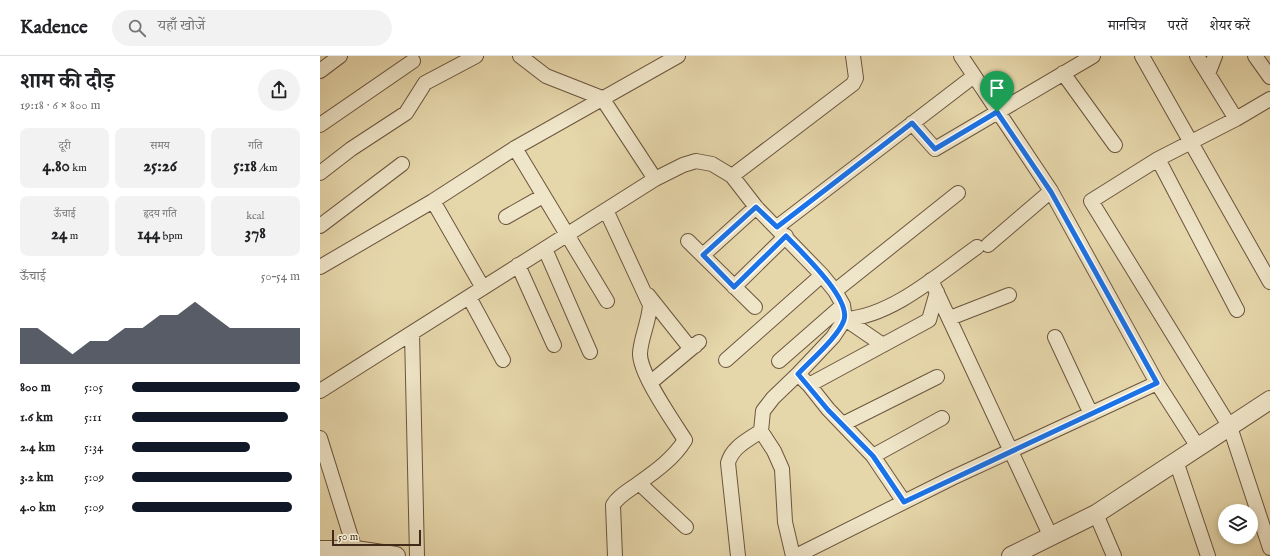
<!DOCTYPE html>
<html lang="hi">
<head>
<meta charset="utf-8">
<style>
	body { margin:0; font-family:"IM FELL English","Noto Serif Devanagari",serif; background:#f2f2f2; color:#202124; height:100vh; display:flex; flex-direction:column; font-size:15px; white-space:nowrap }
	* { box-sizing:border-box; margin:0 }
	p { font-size:13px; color:#757577 }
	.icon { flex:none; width:22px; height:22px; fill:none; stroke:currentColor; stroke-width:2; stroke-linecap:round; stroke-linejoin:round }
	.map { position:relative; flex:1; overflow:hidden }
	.drawer { display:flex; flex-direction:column; background:#fff; width:320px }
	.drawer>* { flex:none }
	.buttons { position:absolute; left:898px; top:448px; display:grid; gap:8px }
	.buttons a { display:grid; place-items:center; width:40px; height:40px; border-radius:50%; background:#fff; box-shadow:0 2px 6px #0003; font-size:20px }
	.scale { position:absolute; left:12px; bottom:10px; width:89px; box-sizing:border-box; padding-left:4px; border:2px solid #422a1a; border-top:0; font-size:11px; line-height:14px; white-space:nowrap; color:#422a1a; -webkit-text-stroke:3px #efe5c8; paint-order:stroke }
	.pin { position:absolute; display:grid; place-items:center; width:34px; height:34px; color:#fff; margin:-41px -17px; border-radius:50% 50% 50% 0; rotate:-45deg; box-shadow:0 0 4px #0007 }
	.pin .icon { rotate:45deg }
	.round { display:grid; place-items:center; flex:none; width:42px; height:42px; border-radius:21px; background:#f2f2f2 }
	.summary { display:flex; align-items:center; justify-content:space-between; height:68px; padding:0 20px }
	h1 { font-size:22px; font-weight:700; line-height:30px }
	.stats { display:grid; grid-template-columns:repeat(3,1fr); gap:6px; height:68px; padding:4px 20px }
	.stats div { display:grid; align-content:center; border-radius:8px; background:#f2f2f2; text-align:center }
	.stats b { font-size:17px; font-weight:700 }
	.stats small { font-size:11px; font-weight:400 }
	.stats p { font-size:11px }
	.chart { height:112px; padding:8px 20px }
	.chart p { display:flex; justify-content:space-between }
	.chart svg { width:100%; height:72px; margin-top:4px; fill:#111827; opacity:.7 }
	ul { padding:0 20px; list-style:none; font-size:13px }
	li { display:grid; grid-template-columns:64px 48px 1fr; align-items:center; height:30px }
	li i { height:10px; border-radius:5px; background:#111827 }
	header { display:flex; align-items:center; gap:24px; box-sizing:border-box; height:56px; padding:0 20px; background:#fff; border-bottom:1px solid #e0e0e0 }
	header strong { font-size:19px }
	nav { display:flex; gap:22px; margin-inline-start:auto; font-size:14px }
	.search { width:280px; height:36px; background:#f2f2f2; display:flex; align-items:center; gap:10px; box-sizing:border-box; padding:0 14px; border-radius:22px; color:#757577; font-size:15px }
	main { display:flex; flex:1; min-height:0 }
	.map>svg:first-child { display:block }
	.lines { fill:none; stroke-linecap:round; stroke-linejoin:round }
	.minor-casing { stroke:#6b553e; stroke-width:16 }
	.tertiary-casing { stroke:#6b553e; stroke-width:20 }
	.minor { stroke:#efe5c8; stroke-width:14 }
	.tertiary { stroke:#efe5c8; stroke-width:18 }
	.route-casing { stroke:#fff; stroke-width:8 }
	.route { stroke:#1a73e8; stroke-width:5 }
</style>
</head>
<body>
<header>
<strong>Kadence</strong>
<div class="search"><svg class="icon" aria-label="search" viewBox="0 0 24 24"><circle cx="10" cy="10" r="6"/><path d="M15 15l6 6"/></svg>यहाँ खोजें</div>
<nav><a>मानचित्र</a><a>परतें</a><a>शेयर करें</a></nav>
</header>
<main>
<section class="drawer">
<div class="summary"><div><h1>शाम की दौड़</h1><p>19:18 · 6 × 800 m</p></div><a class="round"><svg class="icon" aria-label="share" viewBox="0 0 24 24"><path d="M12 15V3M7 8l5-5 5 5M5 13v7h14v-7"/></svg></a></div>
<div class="stats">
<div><p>दूरी</p><b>4.80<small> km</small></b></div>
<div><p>समय</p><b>25:26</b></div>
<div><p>गति</p><b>5:18<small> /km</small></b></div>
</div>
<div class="stats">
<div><p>ऊँचाई</p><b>24<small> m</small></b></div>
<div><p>हृदय गति</p><b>144<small> bpm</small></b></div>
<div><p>kcal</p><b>378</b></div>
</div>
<div class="chart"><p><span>ऊँचाई</span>50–54 m</p>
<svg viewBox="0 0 160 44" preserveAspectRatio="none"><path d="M0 44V22L10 22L20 30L30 38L40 30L50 30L60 22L70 22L80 14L90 14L100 6L110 14L120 22L130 22L140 22L150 22L160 22V44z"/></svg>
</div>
<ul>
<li><b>800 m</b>5:05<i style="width:100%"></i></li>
<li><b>1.6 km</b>5:11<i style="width:93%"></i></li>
<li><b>2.4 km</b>5:34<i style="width:70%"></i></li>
<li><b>3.2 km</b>5:09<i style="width:95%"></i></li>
<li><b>4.0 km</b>5:09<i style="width:95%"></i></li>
</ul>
</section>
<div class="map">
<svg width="950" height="500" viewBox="0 0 950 500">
	<rect width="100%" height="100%" fill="#e6d7ab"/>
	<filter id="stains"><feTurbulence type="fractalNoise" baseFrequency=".005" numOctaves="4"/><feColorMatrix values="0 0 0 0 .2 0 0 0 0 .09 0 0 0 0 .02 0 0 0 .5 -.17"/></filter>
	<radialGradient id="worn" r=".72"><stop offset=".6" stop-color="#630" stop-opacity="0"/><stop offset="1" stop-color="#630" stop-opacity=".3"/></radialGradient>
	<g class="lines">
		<defs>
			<path id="minor" d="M200,0L226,20L282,42L335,123
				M641,0L731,135L837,327L878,391
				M822,0L950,226
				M877,0L916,63
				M935,0L950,21
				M0,15L20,0
				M743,17L795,89
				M888,18L895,0
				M950,43L916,63L838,103L771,145L910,371L950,492
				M592,67L615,93L773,0
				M0,69L93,5
				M195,92L287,245
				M838,103L917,254
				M0,117L31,93L86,57L105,27L156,0
				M412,120L533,28L536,22L533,0
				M113,145L163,232
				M286,154L330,249C329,266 321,281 320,297C319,317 353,365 365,384C354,402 336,415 319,427C310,434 299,439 293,449L295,500
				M186,161L223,140
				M0,170L82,108
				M457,171L654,20
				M368,185L435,251
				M668,189L731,135
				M225,193L270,296
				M383,199L436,151
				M198,209L234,289
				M0,211L113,145L195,92L358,0
				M611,224L731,481
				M414,231L466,180
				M515,235L638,137
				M328,239L367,288L375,290
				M149,241L183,304
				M630,262L689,239
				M525,263C571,261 620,217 657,191
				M525,263L563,289
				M92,277L97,500
				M735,281L771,358
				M406,304L502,219
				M459,305L523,249
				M478,318L489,329L609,264L617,236
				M330,327L379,286
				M489,329L508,353L553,400L584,446
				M0,335L335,123L363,109L376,105L392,108L412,120L436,151L502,219L515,235L523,249L525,263L513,281L478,318L453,342L443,355L441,375L454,395L462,413L465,466L473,500
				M523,368L617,321
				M0,382L35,494
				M553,400L622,362
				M856,405L888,500
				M319,427L366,471
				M776,458L794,500
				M418,500L408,407C412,391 428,384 441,375
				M476,500L632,422L837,327"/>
			<path id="tertiary" d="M0,494H35L76,500
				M691,500L776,458L950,344"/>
		</defs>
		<use href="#minor" class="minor-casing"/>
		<use href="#tertiary" class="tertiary-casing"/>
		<use href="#minor" class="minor"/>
		<use href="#tertiary" class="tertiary"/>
	</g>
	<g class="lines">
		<defs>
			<path id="route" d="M677,56L731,136L837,327L584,446L553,400L508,354L478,318C490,305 519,280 524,264C531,242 480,195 466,180L414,231L383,199L436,151L457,171L592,67L615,93Z"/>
		</defs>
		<use href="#route" class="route-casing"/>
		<use href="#route" class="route"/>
	</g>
	<rect width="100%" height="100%" filter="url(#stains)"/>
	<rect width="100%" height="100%" fill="url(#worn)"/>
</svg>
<div class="buttons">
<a><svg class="icon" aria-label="layers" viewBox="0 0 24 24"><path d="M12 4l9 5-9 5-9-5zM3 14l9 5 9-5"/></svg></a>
</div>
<div class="scale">50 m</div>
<div class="pin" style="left:677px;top:56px;background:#1e9e55"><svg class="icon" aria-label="arrive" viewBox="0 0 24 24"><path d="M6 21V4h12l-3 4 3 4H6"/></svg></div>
</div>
</main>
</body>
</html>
